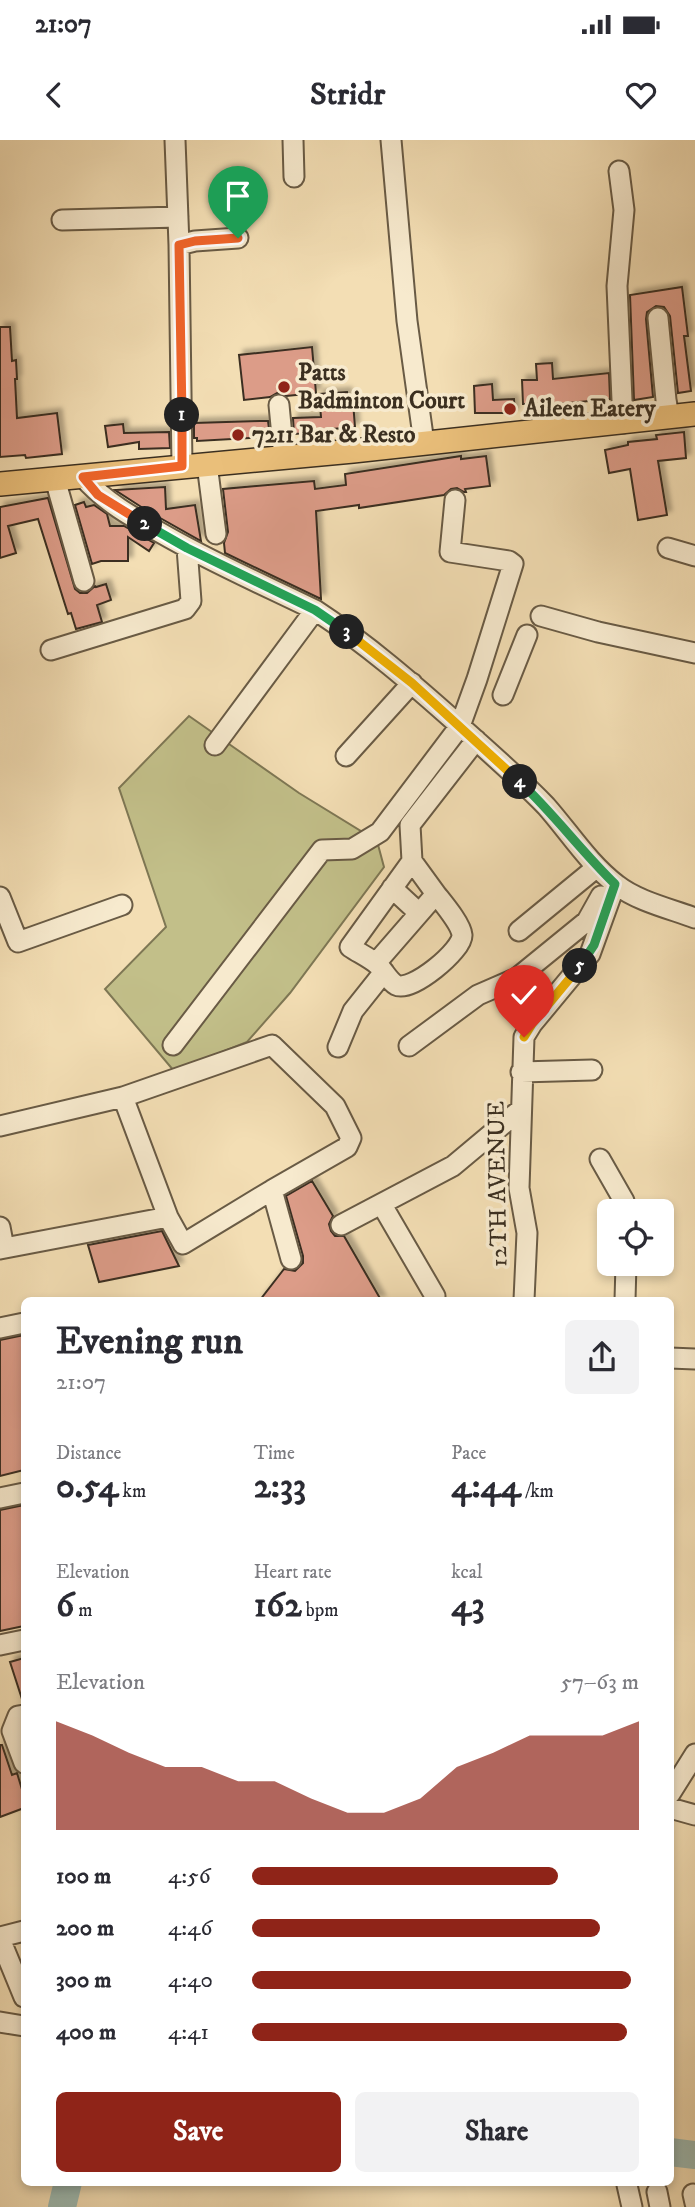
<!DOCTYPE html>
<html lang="en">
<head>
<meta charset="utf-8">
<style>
	body { margin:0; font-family:"IM FELL DW Pica",serif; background:#f2f2f3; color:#2b2b33; height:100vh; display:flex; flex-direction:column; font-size:26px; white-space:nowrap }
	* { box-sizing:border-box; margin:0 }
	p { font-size:23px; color:#7c7c81 }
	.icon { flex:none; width:38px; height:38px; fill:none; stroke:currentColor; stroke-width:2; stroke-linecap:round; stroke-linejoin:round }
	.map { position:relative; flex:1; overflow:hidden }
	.sheet { position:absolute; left:21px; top:1157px; width:653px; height:889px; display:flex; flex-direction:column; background:#fff; border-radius:10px; box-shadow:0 4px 10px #0003 }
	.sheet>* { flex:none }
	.tools { position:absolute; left:597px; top:1059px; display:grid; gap:14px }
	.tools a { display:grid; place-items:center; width:77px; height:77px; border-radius:10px; background:#fff; box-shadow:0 4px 10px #0003; font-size:35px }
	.pin { position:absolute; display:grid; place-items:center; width:60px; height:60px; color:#fff; margin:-72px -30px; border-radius:50% 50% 50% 0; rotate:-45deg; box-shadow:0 0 7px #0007 }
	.pin .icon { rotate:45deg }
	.km { position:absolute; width:35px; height:35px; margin:-18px; border-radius:50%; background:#222; color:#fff; font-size:19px; line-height:35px; text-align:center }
	.round { display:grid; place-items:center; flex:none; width:74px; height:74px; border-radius:10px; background:#f2f2f3 }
	.headline { display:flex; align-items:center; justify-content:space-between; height:119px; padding:0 35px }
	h1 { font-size:38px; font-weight:700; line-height:52px }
	.figures { display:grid; grid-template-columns:repeat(3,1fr); gap:10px; height:119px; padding:7px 35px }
	.figures div { display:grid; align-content:center }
	.figures b { font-size:35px; font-weight:700 }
	.figures small { font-size:19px; font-weight:400 }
	.figures p { font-size:19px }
	.chart { height:196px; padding:14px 35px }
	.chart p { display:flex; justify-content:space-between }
	.chart svg { width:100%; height:126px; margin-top:7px; fill:#8f2418; opacity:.7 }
	.primary-button { display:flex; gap:14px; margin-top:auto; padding:14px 35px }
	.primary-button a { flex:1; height:80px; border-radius:10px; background:#8f2418; color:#fff; font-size:28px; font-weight:700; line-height:80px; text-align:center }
	.primary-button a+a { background:#f2f2f3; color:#2b2b33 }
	ul { padding:0 35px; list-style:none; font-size:23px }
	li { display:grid; grid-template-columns:112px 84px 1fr; align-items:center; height:52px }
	li i { height:18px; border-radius:9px; background:#8f2418 }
	.status { display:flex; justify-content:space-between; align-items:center; height:49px; padding:0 35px; background:#fff; direction:ltr }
	.status svg { height:19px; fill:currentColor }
	header { display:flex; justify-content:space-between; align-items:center; height:91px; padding:0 35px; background:#fff; font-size:32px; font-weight:700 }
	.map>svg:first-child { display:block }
	.green { fill:#c2bf89; stroke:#7e7754; stroke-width:2 }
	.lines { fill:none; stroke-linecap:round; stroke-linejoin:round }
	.river { stroke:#9dbbb3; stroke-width:28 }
	.building { fill:#dc9c88; stroke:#3b2f20; stroke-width:2; filter:url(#shadow) }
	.minor-casing { stroke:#695b45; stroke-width:23 }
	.major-casing { stroke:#3b2f20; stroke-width:26 }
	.minor { stroke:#f7eace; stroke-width:19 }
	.major { stroke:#eabf7a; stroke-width:23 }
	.split-1-casing { stroke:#fff; stroke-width:14 }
	.split-2-casing { stroke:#fff; stroke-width:14 }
	.split-3-casing { stroke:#fff; stroke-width:14 }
	.split-4-casing { stroke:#fff; stroke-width:14 }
	.split-5-casing { stroke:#fff; stroke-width:14 }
	.split-6-casing { stroke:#fff; stroke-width:14 }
	.split-1 { stroke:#f0652b; stroke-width:9 }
	.split-2 { stroke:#f0652b; stroke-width:9 }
	.split-3 { stroke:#22a559; stroke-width:9 }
	.split-4 { stroke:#f5b400; stroke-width:9 }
	.split-5 { stroke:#22a559; stroke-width:9 }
	.split-6 { stroke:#f5b400; stroke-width:9 }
	.poi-dot { fill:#8f2418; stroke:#f7eace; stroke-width:2.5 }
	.labels { text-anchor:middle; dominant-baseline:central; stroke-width:7; stroke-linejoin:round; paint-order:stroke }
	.poi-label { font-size:24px; font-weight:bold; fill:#3b2f20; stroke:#f7eace; text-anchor:start }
	.street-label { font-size:24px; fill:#3b2f20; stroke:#f7eace }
</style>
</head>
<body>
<div class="status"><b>21:07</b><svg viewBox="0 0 49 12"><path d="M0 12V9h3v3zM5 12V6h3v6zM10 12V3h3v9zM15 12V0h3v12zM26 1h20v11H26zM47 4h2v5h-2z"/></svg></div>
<header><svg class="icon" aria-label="back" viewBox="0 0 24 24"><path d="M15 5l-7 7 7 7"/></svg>Stridr<svg class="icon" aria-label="heart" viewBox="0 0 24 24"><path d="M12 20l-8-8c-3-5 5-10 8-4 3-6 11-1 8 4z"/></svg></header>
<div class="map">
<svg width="695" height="2067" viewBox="0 0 695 2067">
	<defs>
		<filter id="shadow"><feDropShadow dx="4.5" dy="-4.5" stdDeviation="2" flood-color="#0004"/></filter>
	</defs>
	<rect width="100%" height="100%" fill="#f3deb4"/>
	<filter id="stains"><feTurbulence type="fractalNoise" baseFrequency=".00286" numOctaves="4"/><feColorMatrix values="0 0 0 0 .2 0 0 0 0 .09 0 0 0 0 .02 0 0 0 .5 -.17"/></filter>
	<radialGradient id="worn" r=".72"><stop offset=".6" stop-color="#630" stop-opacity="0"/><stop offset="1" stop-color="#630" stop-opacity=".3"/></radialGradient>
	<path class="green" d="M189,576L299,653L377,701L384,727L290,853L247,902L174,931L105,849L166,787L119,648Z"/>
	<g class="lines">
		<path class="river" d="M670,2012L695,2015
			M62,2067L68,2042"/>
	</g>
	<path class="building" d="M682,147L688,196H684L691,251L678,253L670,176L664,167L656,166L647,172L646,179L653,257L634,260L630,155Z
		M0,187H10L12,221L16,220L17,239H15L17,278L57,273L62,314L26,318L25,315L0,317Z
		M312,207L316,253L286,256L277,253L270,257L244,260L239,215Z
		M552,223L553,239L609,233L610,259L558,264V263L523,264L522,240H537L536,224Z
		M492,244L493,260L514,259L515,273H475L474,246Z
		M347,252L348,262H353L355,287L309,291V293L294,294L293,278L321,277L319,254Z
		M260,281H268L270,297L197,301V298H194V283Z
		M123,284L124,293L169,292L170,308L139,309V302L108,307L105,286Z
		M684,292L686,318L658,321L667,375L638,380L630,329L609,333L605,310L628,305V302L657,299L656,295Z
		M461,316V319L486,316L490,346L465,349L466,352H464L457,348L451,349L444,355L359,368V365L316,371L321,459L225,413L224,403L228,392L223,349L314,341L315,349L346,345L345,334Z
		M165,347L166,369L195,365L201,401L146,370L115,350Z
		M48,358L75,449L80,453H87L95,446L96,447L106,444L111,460L97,465L102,482L76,489L71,473L68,474L38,379L8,386L16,413L0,418V367Z
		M84,362L86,367L94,365L107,374L110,386H124L154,403L149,411L128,397V421H101L92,424L75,365Z
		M312,1041L333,1076L329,1084L331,1091L335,1096H344L381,1160H260L284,1129L295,1131L303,1123V1116L286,1056Z
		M162,1091L179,1126L99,1142L88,1105Z
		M24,1195V1330L0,1336V1200Z
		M24,1365V1486L0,1491V1370Z
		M24,1518V1558L22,1559L10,1522Z
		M0,1605H2L12,1635L17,1633L24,1656V1668L0,1677Z"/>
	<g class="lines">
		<defs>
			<path id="minor" d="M175,0L179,105L182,326
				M293,0L294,37
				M391,0L407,181L424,303
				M619,31L624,70L617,146L623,283
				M62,80L178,77
				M179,105L195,101L238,98
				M658,178L666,260L669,277
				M279,265L284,317
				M207,324L216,394
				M83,337C105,362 132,377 161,393C211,422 264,445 315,470C367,504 414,545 460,586C489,612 519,638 546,666C569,692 589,724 617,745C637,761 671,769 695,778
				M55,339L84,441
				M668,408L695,416
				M541,476L598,492L695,513
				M51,510L185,469L191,461L187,408
				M503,555L527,495
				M215,605L315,470
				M346,616L412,543
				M412,721L350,807C359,813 370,818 378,825C384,831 389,841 396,845C411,853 463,810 462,795C461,784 443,763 436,754
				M392,748L419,773
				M0,757L18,802L122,765
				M519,791L597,727
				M376,823L436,754L412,721L410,685L476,600
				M173,905L322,710L352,709L380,692L460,586L477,539L513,424L509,421L450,412L455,360
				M409,906L478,855L517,838L587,781L601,756
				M338,907L353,871L384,832
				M521,932L592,930
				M0,986L123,957L272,905L335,966L351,998L347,1007L272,1050L183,1104L168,1077L123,957
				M600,1019L624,1061L626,1071
				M272,1050L291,1119
				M382,1065L435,1156
				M341,1085L453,1026L520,970
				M0,1087L4,1108
				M0,1109L168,1077
				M524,1160L527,1093L519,1048L524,897L532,884L590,814L615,745
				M625,1160L626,1124
				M0,1188L24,1183
				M670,1218L695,1219
				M0,1358L24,1353
				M0,1505L24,1500
				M24,1575L18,1576L12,1591L24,1623
				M670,1654L695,1614
				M670,1668L695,1675
				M0,1797L24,1791
				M0,1799L24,1857
				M0,1882L24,1886
				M627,2045L632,2067
				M657,2052L660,2067
				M693,2054L695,2063"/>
			<path id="major" d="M0,344L353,311L695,274"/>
		</defs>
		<use href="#minor" class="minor-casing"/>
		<use href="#major" class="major-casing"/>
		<use href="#minor" class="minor"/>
		<use href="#major" class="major"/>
	</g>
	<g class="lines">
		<defs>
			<path id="split-1" d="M182,275L179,105L195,101L238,98"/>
			<path id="split-2" d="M145,384L98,355L83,337L182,326V275"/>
			<path id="split-3" d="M145,384L187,408L315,470L347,492"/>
			<path id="split-4" d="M347,492L412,543L520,642"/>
			<path id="split-5" d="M520,642C554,674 582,712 615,744L594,805L580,826"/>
			<path id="split-6" d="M524,897L532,884L580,826"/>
		</defs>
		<use href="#split-1" class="split-1-casing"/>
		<use href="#split-2" class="split-2-casing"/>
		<use href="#split-3" class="split-3-casing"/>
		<use href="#split-4" class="split-4-casing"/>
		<use href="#split-5" class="split-5-casing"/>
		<use href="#split-6" class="split-6-casing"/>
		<use href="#split-1" class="split-1"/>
		<use href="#split-2" class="split-2"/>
		<use href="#split-3" class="split-3"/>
		<use href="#split-4" class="split-4"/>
		<use href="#split-5" class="split-5"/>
		<use href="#split-6" class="split-6"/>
	</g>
	<g class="poi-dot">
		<circle cx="284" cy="247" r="7"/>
		<circle cx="510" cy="269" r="7"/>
		<circle cx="238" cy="295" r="7"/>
	</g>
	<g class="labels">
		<g class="poi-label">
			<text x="298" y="233">Patts<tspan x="298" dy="28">Badminton Court</tspan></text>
			<text x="524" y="269">Aileen Eatery</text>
			<text x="252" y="295">7211 Bar &amp; Resto</text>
		</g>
		<g class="street-label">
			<text transform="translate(498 1044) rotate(-91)">12TH AVENUE</text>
		</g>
	</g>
	<rect width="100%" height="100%" filter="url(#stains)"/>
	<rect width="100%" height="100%" fill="url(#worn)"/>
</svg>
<div class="tools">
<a><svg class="icon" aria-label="locate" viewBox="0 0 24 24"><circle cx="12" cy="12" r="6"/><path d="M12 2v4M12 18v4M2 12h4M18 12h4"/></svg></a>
</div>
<div class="pin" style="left:238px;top:98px;background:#1e9e55"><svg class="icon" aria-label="arrive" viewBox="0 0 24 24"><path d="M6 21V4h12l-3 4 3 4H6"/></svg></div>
<div class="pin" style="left:524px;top:897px;background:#d93025"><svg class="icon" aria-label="check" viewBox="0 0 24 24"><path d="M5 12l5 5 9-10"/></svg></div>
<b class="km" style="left:182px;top:275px">1</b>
<b class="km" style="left:145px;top:384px">2</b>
<b class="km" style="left:347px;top:492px">3</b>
<b class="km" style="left:520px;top:642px">4</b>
<b class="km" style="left:580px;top:826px">5</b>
<section class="sheet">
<div class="headline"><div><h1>Evening run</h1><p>21:07</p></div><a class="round"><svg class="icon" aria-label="share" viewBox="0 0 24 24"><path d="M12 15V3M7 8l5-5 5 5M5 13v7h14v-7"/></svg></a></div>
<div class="figures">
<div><p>Distance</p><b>0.54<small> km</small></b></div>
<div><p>Time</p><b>2:33</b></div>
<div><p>Pace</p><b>4:44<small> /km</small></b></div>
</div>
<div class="figures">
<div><p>Elevation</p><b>6<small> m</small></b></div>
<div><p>Heart rate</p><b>162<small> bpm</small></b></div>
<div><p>kcal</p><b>43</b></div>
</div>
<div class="chart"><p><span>Elevation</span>57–63 m</p>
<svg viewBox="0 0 160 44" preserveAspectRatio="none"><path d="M0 44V6L10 11L20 17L30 22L40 22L50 27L60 27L70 33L80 38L90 38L100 33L110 22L120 17L130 11L140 11L150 11L160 6V44z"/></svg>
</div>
<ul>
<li><b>100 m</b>4:56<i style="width:79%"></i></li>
<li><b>200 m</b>4:46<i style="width:90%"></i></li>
<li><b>300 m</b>4:40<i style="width:98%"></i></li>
<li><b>400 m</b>4:41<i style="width:97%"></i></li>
</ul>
<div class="primary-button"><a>Save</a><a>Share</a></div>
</section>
</div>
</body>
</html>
